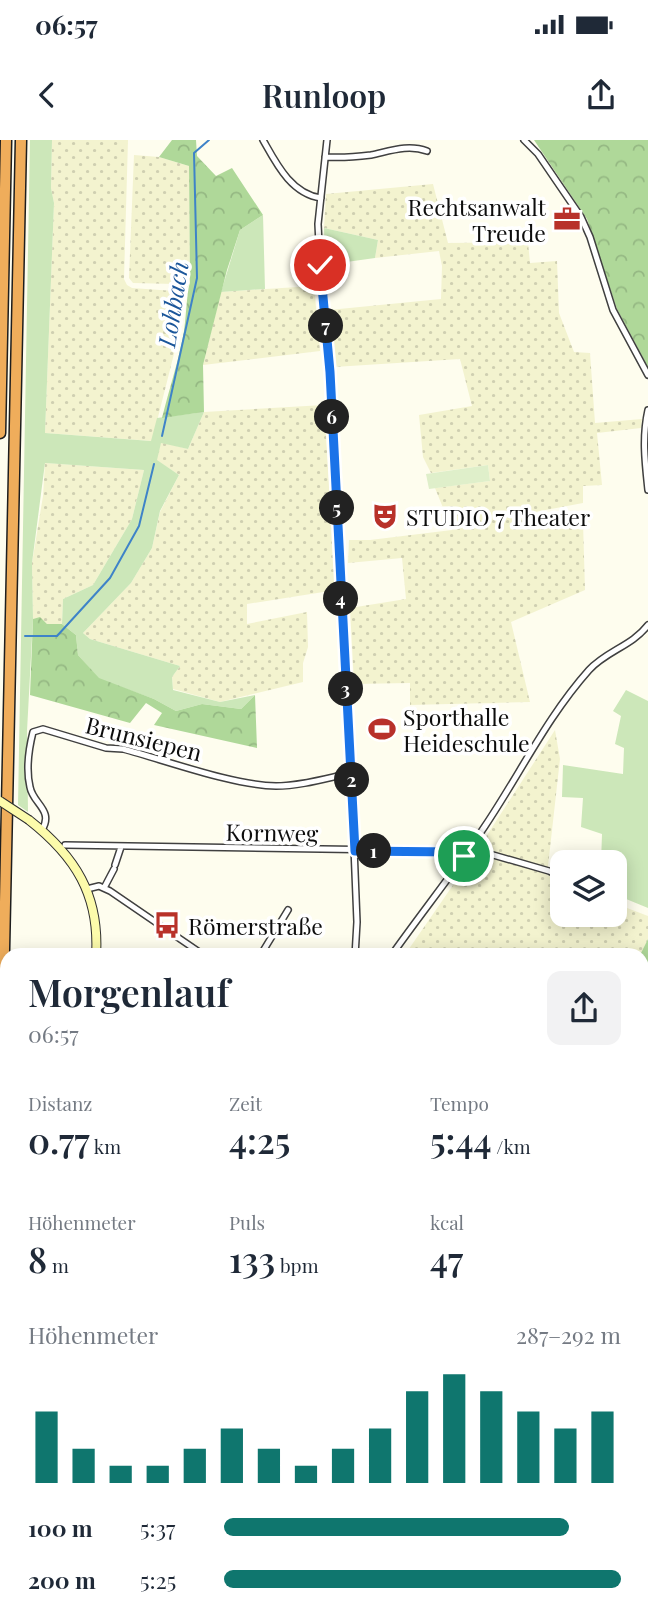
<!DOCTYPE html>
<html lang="de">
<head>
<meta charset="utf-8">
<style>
	body { margin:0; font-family:"Playfair Display",serif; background:#f2f2f3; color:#1f2937; height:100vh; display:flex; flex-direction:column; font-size:26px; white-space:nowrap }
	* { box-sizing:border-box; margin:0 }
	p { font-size:23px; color:#747a83 }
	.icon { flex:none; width:38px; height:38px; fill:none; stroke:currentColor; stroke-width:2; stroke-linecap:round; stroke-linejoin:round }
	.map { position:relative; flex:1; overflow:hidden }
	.drawer { position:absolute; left:0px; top:808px; width:649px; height:674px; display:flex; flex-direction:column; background:#fff; border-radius:21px 21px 0 0; box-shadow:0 4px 18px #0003 }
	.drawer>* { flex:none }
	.buttons { position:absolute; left:550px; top:710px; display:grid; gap:14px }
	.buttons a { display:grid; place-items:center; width:77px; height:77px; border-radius:14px; background:#fff; box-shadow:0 4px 18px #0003; font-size:35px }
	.pin { position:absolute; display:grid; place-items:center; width:60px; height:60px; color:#fff; margin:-30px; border:4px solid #fff; border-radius:50%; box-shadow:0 2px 7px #0007 }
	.km { position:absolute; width:35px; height:35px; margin:-18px; border-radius:50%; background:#222; color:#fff; font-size:19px; line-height:35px; text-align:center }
	.round { display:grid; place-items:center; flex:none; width:74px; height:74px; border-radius:14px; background:#f2f2f3 }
	.overview { display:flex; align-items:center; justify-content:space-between; height:119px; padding:0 28px }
	h1 { font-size:38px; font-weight:600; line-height:52px }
	.figures { display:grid; grid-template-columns:repeat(3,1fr); gap:10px; height:119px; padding:7px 28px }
	.figures div { display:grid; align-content:center }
	.figures b { font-size:35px; font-weight:600 }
	.figures small { font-size:19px; font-weight:400 }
	.figures p { font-size:19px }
	.chart { height:196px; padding:14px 28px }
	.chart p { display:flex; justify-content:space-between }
	.chart svg { width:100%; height:126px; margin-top:7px; stroke:#0f766e; stroke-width:6 }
	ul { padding:0 28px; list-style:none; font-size:23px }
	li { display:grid; grid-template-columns:112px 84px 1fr; align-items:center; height:52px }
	li i { height:18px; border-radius:9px; background:#0f766e }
	.status { display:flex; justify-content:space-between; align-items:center; height:49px; padding:0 35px; background:#fff; direction:ltr }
	.status svg { height:19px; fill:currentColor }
	header { display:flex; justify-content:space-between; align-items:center; height:91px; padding:0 28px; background:#fff; font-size:32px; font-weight:600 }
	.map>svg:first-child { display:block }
	.farmland { fill:url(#farmland-dots) }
	.grass { fill:#cce7b9 }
	.forest { fill:url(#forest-crowns) }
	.pitch { fill:#dfefca }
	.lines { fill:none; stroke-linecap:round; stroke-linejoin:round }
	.stream { stroke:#3e83c8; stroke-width:2 }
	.street-casing { stroke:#404040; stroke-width:8 }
	.secondary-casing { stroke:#2f2f2f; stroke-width:10 }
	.highway-casing { stroke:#1e1e1e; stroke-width:13 }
	.street { stroke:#fff; stroke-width:5 }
	.secondary { stroke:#fcfbab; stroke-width:8 }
	.highway { stroke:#efad5b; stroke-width:10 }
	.rail { stroke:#b8312a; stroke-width:2 }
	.secondary-bridge-casing { stroke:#2f2f2f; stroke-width:10; stroke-linecap:butt }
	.secondary-bridge { stroke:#fcfbab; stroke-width:8 }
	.route-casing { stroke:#fff; stroke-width:14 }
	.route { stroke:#1a73e8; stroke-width:9 }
	.labels { text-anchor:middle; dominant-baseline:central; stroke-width:7; stroke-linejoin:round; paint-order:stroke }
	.poi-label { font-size:23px; fill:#0d0d0d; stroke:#fff; text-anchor:start }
	.street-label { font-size:23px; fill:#0d0d0d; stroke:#fff }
	.water-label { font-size:24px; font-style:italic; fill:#1b569a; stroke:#fff }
</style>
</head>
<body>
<div class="status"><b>06:57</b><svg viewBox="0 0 49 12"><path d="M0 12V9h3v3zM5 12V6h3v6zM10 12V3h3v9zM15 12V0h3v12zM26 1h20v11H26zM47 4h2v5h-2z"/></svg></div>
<header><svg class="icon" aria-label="back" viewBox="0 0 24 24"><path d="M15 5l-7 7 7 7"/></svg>Runloop<svg class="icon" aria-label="share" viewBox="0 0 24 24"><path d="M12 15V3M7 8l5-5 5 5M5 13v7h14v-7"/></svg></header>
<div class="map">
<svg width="648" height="1481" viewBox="0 0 648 1481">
	<defs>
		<pattern id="farmland-dots" width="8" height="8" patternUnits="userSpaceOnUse" patternTransform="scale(1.75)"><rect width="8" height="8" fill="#f3f3cf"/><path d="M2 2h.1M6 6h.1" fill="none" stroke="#cfcfb1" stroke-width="1.8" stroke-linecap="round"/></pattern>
		<pattern id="forest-crowns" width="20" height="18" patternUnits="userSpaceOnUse" patternTransform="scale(1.75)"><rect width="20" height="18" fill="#afd899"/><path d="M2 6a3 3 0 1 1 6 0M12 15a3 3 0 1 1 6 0" fill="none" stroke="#95b883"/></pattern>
	</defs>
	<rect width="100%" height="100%" fill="#fefdee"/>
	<path class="farmland" d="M52,0H128L124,139L127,145L132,148L174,151L182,155L179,194L152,301L45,293L54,63L51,48Z
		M134,15L159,17L189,26L190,143L186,150L175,144L133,143L129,138Z
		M433,44L448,103L528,102L530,123L557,121L559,173L574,212L590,213L595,283L642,279L641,288L597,293L602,345L583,346V363L535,372L538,384L583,382L585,450L511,482L530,562L410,565V543L354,544L350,468L406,459L402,418L348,423L349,400H370L452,390L435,348L490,341L488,325L431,333L423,317L419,275L472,266L460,219L334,227L329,170L441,159L442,126L439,111L375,118L378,100L324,88L326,54Z
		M314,146L320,211L203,225L221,152Z
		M324,265L336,450L247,464V484L307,472L308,507L303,523V542L220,562L173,549L172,537L180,526L90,499L83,493L131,443L152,408L160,372L179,335L156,320L161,302L188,309L204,272Z
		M45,323L144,330L132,379L93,445L63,459L62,484H47L40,478L33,479L32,423L43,356Z
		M555,590L560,619L547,735L562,741V775H614V763L648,776V799L640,815L404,816L480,706Z
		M648,1014V1215L642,1209V1018Z
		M648,1414V1481H645L646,1476L642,1474V1415Z
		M30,1475H95L97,1481H30Z
		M348,1475H463L480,1481H349Z"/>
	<path class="grass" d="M30,0H52L51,48L54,63L45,293L151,301L157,278L204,272L188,309L161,303L157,320L179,335L160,371L152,408L131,443L83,493L90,499L180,526L172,537L173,550L220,562L255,555L241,569L202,564L176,571L154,559L99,539L78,515L76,495L62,484L63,459L93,445L132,379L144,330L45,323L32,423L33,479L27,591L28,672L18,665Z
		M263,75L265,149L221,152L240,90Z
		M324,88L378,100L375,118L325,125Z
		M626,550L648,561V768L614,754V723H601L602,694L581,687L583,658L562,657L563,625L623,634L624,608L615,604L621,576L613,571Z
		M192,1475H346L348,1481H193Z"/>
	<path class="forest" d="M172,0H196L197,16L216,36L232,28L263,75L240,90L227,130L203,225L204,272L162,278C169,249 179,220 184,191C186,180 187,149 190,143L189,26L159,17Z
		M534,0H648V227L617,169L587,79Z
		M40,477L47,484H62L76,495L78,515L99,538L154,559L176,571L202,564L241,569L255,555L257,608L154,585L162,573L146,563L130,583L30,555L33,479Z
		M648,799V983L642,985V816L640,815Z
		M4,1201L7,1203V1394L3,1328Z
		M648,1250V1310L642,1309V1251Z
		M642,1474L646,1476L645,1481H596L565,1475Z
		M192,1475L193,1481H117L115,1476Z
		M463,1475H511L534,1481H480Z"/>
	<path class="pitch" d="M488,325L490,341L429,349L426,334Z"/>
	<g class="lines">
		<path class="stream" d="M162,296L197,138L194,13L209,0
			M25,496H57L110,438L139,386L154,324
			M642,859L648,849
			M0,1257L7,1264
			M158,1475L160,1481
			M513,1475L536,1481"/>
		<defs>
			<path id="street" d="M263,0C276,23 291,54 321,58
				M327,0L318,84L320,125L330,232L342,502L351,633L357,782L355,816
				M524,0L538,14L581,77L590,97L613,170L648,235
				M325,17C340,18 355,17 371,15C390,11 408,4 427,11
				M648,270C642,297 645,322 648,350
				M42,690C54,670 33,664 30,647C26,630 29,608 33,592L43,589L106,608L123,609C168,621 232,645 276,646C301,646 327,638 351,633
				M65,705L456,711L464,716
				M469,708L549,731L562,737
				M115,725L121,707
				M104,748L114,729
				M87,749L99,746L110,751L205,816
				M260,816L288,770
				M391,816C422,772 456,730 485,686C520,634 547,577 589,530C606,511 632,506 648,485
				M642,1212L648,1222"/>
			<path id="secondary" d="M29,680C75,716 100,755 96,816
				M109,1475L112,1481"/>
			<path id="highway" d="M0,293L6,0
				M0,1000L21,0"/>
		</defs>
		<use href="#street" class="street-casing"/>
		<use href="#secondary" class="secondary-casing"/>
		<use href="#highway" class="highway-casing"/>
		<use href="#street" class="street"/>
		<use href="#secondary" class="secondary"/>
		<use href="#highway" class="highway"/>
		<path class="rail" d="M642,994L648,992
			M0,1177L7,1182
			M0,1191L7,1196
			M547,1475L573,1481"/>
		<defs>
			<path id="secondary-bridge" d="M0,661L29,680"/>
		</defs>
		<use href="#secondary-bridge" class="secondary-bridge-casing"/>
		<use href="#secondary-bridge" class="secondary-bridge"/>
	</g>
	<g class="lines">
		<defs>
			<path id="route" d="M320,125L330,232L355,711L456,712L464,716"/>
		</defs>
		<use href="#route" class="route-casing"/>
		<use href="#route" class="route"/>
	</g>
	<defs>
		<symbol id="office-bare" viewBox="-9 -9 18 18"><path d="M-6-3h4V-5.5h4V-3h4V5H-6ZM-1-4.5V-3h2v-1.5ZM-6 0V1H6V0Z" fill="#b8312a" stroke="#fff" stroke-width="2.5" paint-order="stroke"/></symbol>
		<symbol id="theatre-bare" viewBox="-9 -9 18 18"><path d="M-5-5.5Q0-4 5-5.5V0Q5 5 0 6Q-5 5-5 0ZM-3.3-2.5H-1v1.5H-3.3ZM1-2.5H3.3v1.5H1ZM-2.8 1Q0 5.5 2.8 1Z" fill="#b8312a" stroke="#fff" stroke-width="2.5" paint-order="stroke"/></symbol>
		<symbol id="stadium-bare" viewBox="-9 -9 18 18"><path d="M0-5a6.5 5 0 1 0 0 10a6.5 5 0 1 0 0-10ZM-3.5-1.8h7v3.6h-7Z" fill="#b8312a" stroke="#fff" stroke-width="2.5" paint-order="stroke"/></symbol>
		<symbol id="bus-bare" viewBox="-9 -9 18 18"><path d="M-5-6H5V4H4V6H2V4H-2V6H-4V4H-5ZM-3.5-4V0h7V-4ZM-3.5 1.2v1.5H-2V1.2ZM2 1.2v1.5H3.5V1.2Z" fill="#b8312a" stroke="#fff" stroke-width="2.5" paint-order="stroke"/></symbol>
	</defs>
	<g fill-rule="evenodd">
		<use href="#office-bare" x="548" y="60" width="38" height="38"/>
		<use href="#theatre-bare" x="366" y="357" width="38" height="38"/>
		<use href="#stadium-bare" x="363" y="570" width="38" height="38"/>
		<use href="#bus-bare" x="148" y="766" width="38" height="38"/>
	</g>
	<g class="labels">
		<g class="poi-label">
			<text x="546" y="66" text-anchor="end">Rechtsanwalt<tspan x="546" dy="26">Treude</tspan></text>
			<text x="406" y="376">STUDIO 7 Theater</text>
			<text x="403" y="576">Sporthalle<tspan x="403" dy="26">Heideschule</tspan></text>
			<text x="188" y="785">Römerstraße</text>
		</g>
		<g class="street-label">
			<text transform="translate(144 598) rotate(14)">Brunsiepen</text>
			<text transform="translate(272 692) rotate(1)">Kornweg</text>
		</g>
		<g class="water-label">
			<text transform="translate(172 164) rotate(-81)">Lohbach</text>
		</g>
	</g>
</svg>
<div class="buttons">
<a><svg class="icon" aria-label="layers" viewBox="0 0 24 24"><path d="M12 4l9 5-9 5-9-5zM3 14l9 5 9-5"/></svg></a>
</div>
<div class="pin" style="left:464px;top:716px;background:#1e9e55"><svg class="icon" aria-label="arrive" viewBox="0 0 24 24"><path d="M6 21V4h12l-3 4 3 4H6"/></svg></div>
<div class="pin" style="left:320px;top:125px;background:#d93025"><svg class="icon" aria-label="check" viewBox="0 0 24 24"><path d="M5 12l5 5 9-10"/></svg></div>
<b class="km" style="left:374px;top:711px">1</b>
<b class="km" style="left:352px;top:640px">2</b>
<b class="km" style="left:346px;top:549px">3</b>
<b class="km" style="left:341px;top:459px">4</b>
<b class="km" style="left:337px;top:368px">5</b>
<b class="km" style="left:332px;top:277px">6</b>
<b class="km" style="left:326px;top:186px">7</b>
<section class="drawer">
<div class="overview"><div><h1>Morgenlauf</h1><p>06:57</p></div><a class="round"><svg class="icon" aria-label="share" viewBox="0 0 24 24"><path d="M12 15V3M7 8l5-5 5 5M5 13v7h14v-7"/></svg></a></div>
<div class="figures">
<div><p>Distanz</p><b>0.77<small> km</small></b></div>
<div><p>Zeit</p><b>4:25</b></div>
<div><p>Tempo</p><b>5:44<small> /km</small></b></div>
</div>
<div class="figures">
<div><p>Höhenmeter</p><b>8<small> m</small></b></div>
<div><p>Puls</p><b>133<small> bpm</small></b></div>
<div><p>kcal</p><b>47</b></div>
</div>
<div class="chart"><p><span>Höhenmeter</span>287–292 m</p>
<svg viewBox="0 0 160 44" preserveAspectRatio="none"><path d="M5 44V19M15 44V32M25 44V38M35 44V38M45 44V32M55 44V25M65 44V32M75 44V38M85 44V32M95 44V25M105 44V12M115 44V6M125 44V12M135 44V19M145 44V25M155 44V19"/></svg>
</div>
<ul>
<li><b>100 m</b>5:37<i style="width:87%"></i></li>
<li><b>200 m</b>5:25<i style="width:100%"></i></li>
</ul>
</section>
</div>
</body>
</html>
